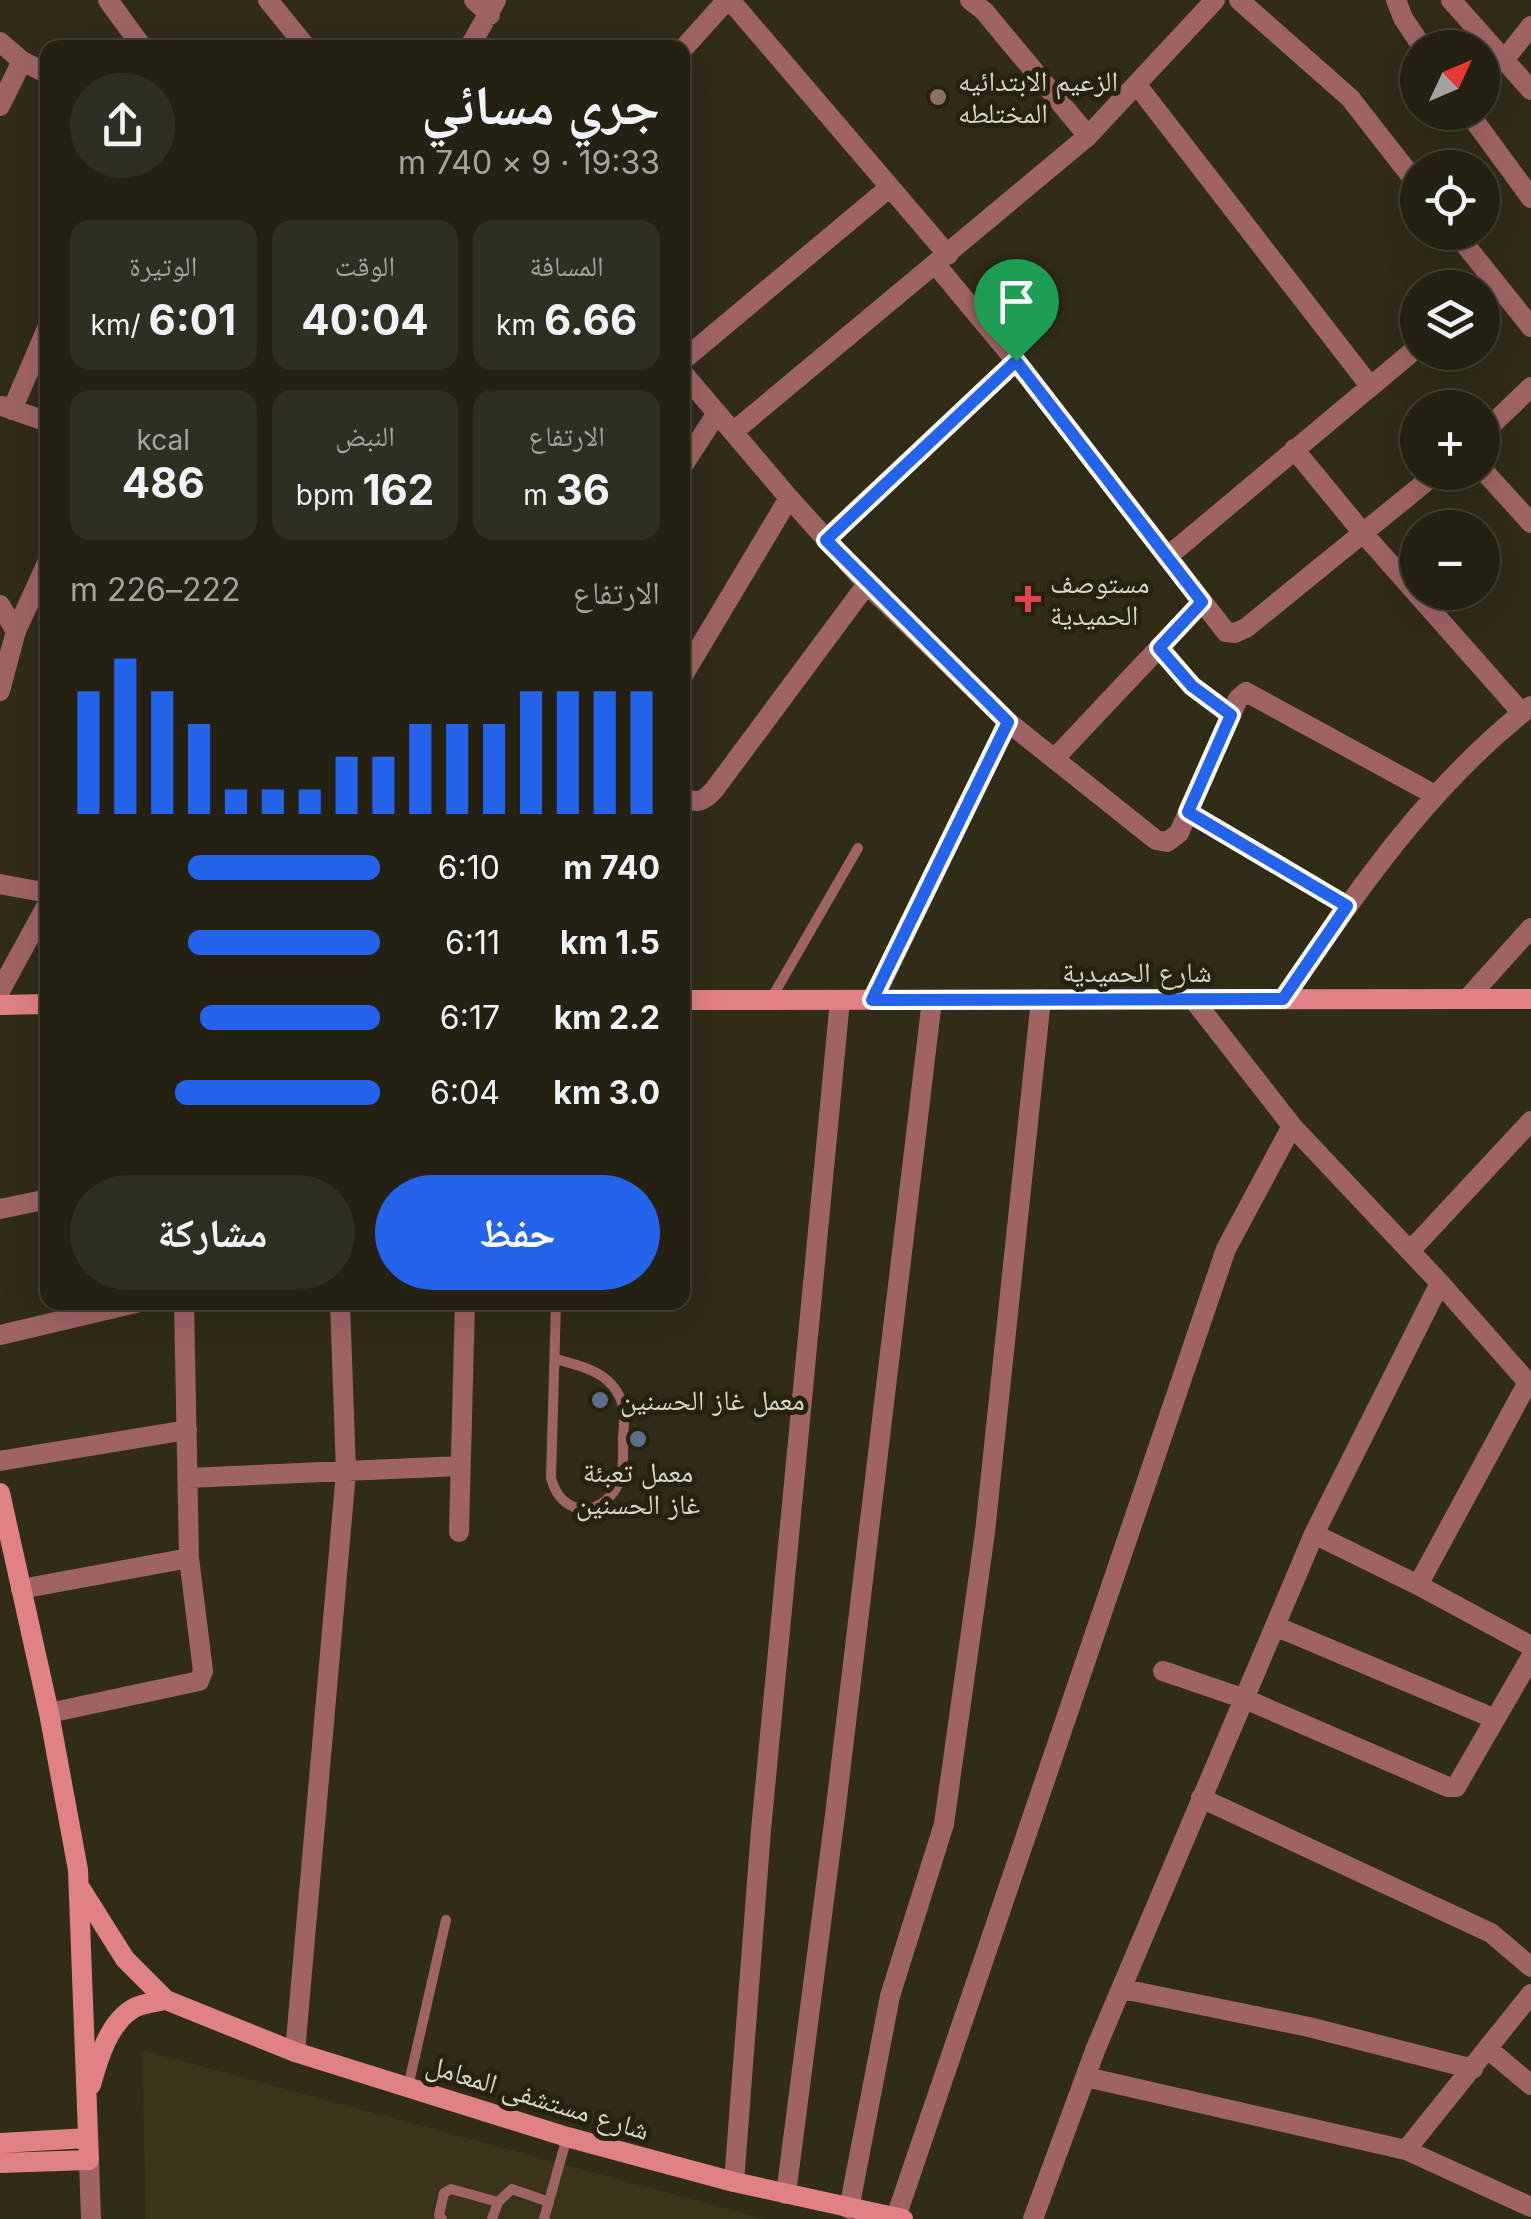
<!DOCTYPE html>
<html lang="ar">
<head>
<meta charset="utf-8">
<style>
	body { margin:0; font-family:Inter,"Noto Naskh Arabic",sans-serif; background:#302e20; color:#f1f3f6; direction:rtl; height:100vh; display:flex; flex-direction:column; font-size:38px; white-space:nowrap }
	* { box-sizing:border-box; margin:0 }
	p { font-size:32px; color:#a3a39f }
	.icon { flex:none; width:55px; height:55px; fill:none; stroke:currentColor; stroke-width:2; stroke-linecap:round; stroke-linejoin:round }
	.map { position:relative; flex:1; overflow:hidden; direction:ltr }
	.sheet { position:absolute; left:40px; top:40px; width:650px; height:1270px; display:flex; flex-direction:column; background:#242112; border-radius:20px; box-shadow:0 10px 40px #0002,0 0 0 2px #413e32; direction:rtl }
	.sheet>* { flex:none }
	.needle { width:65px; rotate:46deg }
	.tools { position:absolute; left:1400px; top:30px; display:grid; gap:20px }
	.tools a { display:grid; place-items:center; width:100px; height:100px; border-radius:50%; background:#242112; box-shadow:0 10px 40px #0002,0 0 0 2px #413e32; font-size:50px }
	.pin { position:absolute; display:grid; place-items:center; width:85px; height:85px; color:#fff; margin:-102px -42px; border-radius:50% 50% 50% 0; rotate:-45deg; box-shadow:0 0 10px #0007 }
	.pin .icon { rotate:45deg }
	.round { display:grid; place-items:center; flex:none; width:105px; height:105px; border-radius:52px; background:#302e20 }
	.head { display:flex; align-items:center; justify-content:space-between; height:170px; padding:0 30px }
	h1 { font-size:55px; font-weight:700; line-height:75px }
	.stats { display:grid; grid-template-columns:repeat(3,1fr); gap:15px; height:170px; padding:10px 30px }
	.stats div { display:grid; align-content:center; border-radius:20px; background:#302e20; text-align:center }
	.stats b { font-size:42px; font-weight:700 }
	.stats small { font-size:28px; font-weight:400 }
	.stats p { font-size:28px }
	.chart { height:280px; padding:20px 30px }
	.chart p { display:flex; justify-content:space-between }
	.chart svg { width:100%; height:180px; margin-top:10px; stroke:#2563eb; stroke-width:6 }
	.button { display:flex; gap:20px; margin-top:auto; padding:20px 30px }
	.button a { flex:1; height:115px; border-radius:60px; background:#2563eb; color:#fff; font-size:40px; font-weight:700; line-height:115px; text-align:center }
	.button a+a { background:#302e20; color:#f1f3f6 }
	ul { padding:0 30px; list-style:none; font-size:32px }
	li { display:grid; grid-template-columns:160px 120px 1fr; align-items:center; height:75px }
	li i { height:25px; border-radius:12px; background:#2563eb }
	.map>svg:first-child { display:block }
	.built { fill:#39341a }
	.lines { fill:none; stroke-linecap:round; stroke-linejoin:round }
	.lane { stroke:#9f6365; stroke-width:10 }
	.street { stroke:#9f6365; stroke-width:20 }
	.secondary { stroke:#e08185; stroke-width:20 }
	.route-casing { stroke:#fff; stroke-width:20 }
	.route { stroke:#2563eb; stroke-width:12 }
	.education-dot { fill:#8d6e63; stroke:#26220f; stroke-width:4 }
	.health-dot { fill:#e0444e; stroke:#26220f; stroke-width:4 }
	.service-dot { fill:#5c6f8a; stroke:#26220f; stroke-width:4 }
	.labels { text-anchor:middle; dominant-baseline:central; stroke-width:10; stroke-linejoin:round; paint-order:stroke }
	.poi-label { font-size:28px; fill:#d7d5c9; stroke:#26220f; text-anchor:start }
	.street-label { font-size:28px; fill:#d7d5c9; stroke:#26220f }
</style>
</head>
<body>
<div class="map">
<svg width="1531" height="2219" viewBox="0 0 1531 2219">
	<rect width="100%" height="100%" fill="#302c18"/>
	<path class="built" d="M142,2050L765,2219H146Z"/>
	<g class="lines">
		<path class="lane" d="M771,999L858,848
			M556,1359C576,1365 598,1369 612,1385C626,1401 625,1418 623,1437C623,1450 624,1465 621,1477C608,1517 562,1521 551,1478L556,1302
			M408,2087L446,1920
			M442,2219L439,2215L444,2193L451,2189L498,2202
			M492,2219L498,2202L512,2189L549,2202
			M544,2219L567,2137"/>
		<path class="street" d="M108,0L143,48
			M268,0L307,48
			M474,0L490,15
			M730,0L948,255
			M970,0L984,11L1088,136
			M1239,0L1350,98L1418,185
			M1396,0L1403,18L1423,48
			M1451,0L1531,90
			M0,42L22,61L48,74
			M469,48L496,0
			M682,50L727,0
			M1504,60L1531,26
			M1137,85L1370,386
			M0,106L22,61
			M1468,112L1531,198
			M1455,232L1531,327
			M682,361L890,187
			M1016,361L1226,632L1235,633L1246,628L1438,472
			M682,372L789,498L867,584L1008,722L1156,840L1167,842L1179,833L1238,699L1246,692L1435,795
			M2,406L48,422
			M12,410L48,326
			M733,432L1088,136L1215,0
			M1482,434L1531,387
			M1294,449L1363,533L1522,713
			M682,467L717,413
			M1482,469L1531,523
			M826,539L1016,361L936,265
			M1167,557L1418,347
			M0,605L16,631
			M1159,647L1192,686L1231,715
			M682,677L789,498
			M0,691L16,631L48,561
			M1055,758L1202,602
			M682,797C697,804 703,802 714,790L867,584
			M1188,812L1347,906
			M0,884L48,893
			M0,991L48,903
			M1468,998L1531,928
			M1193,999L1292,1126L1440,1283L1531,1386
			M1283,999C1357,892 1427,787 1531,706
			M873,1000L1008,722
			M0,1209L48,1199
			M1410,1251L1531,1121
			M0,1335L140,1302
			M0,1461L187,1430
			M188,1478L460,1466
			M459,1532L465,1302
			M1314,1534L1418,1585L1531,1646
			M1418,1585L1528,1382
			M21,1589L189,1558
			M1275,1626L1493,1718
			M1163,1671L1245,1699L1448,1787H1456L1531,1657
			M49,1713L199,1681L203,1671L189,1558L184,1302
			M1201,1798L1491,1933L1531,1967
			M1123,1989L1309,2027L1473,2069
			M1488,2049L1531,2085
			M295,2052L346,1472L340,1302
			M1086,2077L1406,2150L1531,2207
			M1406,2150L1531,1994
			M89,2160L91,2219
			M734,2182L761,1830L840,1000
			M786,2194L835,1815L932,1000
			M849,2209L890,1996L944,1824L985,1532L1041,999
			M896,2217L1226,1249L1292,1126
			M1033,2219L1096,2048L1314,1534L1440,1283"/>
		<path class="secondary" d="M682,1000L1531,999
			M0,1005L48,1004
			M0,1493L49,1713L78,1870L89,2160L0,2163
			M79,1886L125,1959L166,2000L295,2052L567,2137L734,2182L903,2219
			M91,2085C98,2059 109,2022 134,2008C143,2003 156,2002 166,2000
			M0,2143L88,2138"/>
	</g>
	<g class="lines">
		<defs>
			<path id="route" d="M1016,361L1202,602L1159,648L1192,686L1231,715L1188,812L1347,906L1283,999L872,1000L1008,722L826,540Z"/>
		</defs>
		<use href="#route" class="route-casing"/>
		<use href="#route" class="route"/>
	</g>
	<circle class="education-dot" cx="938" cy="97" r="10"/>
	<path class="health-dot" d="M1023 584h10v10h10v10h-10v10h-10v-10h-10v-10h10z"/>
	<g class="service-dot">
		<circle cx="600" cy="1400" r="10"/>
		<circle cx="638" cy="1439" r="10"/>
	</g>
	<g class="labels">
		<g class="poi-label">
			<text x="958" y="81">الزعيم الابتدائيه<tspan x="958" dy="32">المختلطه</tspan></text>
			<text x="1050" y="583">مستوصف<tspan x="1050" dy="32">الحميدية</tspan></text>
			<text x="620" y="1400">معمل غاز الحسنين</text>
			<text x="638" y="1472" text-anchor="middle">معمل تعبئة<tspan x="638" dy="32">غاز الحسنين</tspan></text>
		</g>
		<g class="street-label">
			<text x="1137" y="972">شارع الحميدية</text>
			<text transform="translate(538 2097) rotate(17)">شارع مستشفى المعامل</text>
		</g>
	</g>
</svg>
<div class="tools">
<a><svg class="needle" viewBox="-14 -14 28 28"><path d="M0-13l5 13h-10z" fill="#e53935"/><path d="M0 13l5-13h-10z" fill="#a3a39f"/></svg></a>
<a><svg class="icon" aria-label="locate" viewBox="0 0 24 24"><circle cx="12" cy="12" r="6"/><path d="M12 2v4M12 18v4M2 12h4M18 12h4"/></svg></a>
<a><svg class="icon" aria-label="layers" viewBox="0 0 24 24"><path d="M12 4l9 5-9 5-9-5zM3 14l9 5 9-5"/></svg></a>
<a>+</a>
<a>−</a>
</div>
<div class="pin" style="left:1016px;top:361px;background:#1e9e55"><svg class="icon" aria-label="arrive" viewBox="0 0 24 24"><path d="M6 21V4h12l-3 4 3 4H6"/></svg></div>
<section class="sheet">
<div class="head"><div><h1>جري مسائي</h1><p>19:33 · 9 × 740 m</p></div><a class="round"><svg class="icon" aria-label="share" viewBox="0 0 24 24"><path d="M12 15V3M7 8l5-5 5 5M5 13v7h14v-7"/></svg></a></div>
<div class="stats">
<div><p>المسافة</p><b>6.66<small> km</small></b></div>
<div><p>الوقت</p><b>40:04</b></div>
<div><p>الوتيرة</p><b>6:01<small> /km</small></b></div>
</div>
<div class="stats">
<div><p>الارتفاع</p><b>36<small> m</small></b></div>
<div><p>النبض</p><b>162<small> bpm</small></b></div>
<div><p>kcal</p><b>486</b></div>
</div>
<div class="chart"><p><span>الارتفاع</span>222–226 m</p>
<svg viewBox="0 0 160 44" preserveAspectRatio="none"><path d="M5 44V14M15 44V6M25 44V14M35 44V22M45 44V38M55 44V38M65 44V38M75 44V30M85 44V30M95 44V22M105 44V22M115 44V22M125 44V14M135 44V14M145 44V14M155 44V14"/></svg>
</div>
<ul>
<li><b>740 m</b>6:10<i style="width:62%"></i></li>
<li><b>1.5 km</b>6:11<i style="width:62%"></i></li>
<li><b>2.2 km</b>6:17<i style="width:58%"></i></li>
<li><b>3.0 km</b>6:04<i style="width:66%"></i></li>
</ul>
<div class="button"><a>حفظ</a><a>مشاركة</a></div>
</section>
</div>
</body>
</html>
